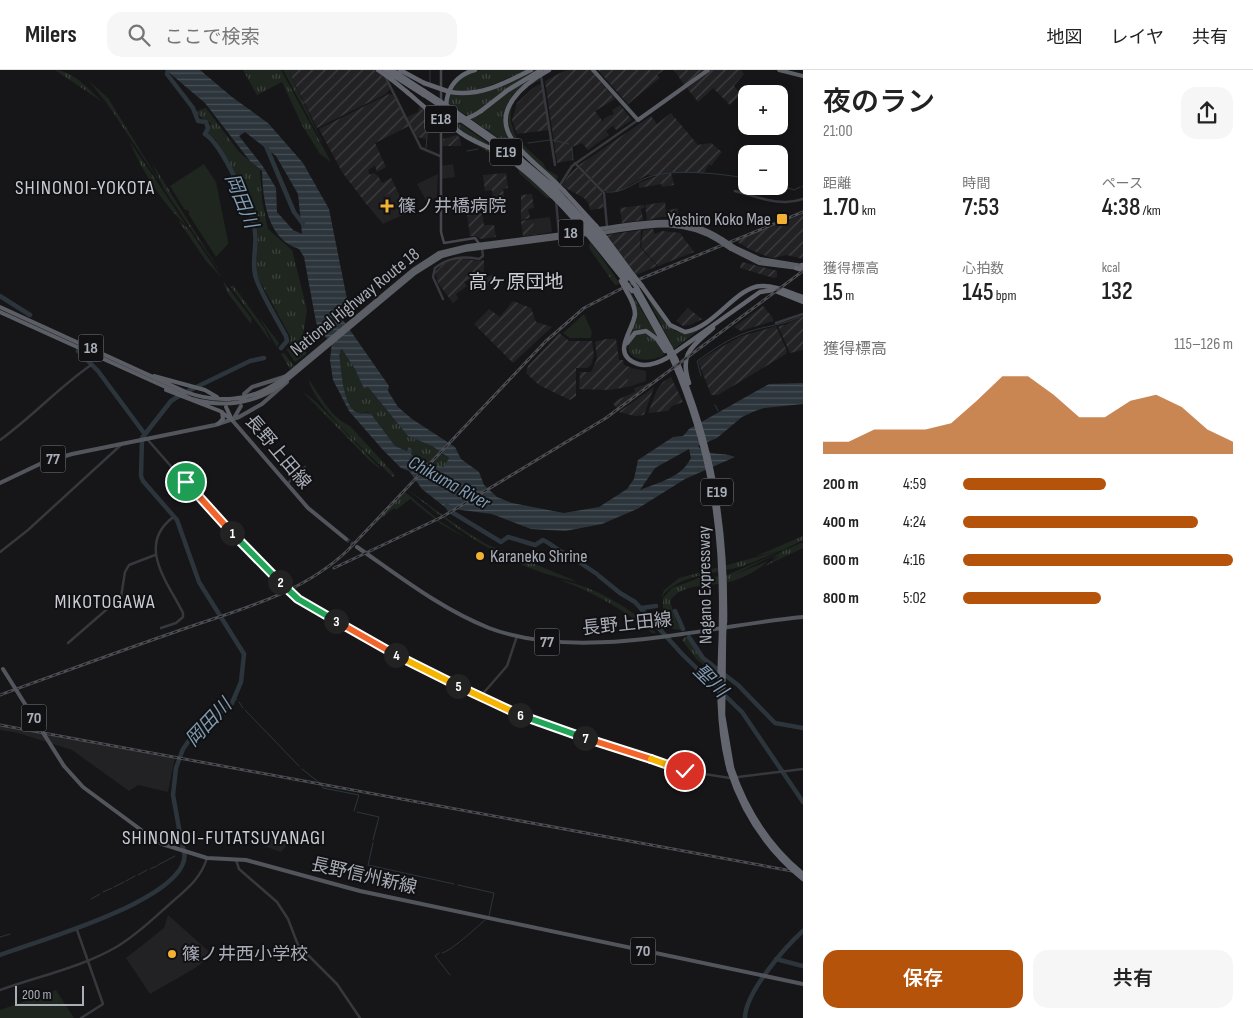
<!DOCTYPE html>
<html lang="ja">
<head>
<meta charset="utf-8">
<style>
	body { margin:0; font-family:"Sofia Sans Condensed","Noto Sans JP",sans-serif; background:#f6f6f6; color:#222; height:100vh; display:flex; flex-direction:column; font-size:19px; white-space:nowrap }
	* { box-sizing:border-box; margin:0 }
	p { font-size:16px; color:#767676 }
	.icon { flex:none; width:28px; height:28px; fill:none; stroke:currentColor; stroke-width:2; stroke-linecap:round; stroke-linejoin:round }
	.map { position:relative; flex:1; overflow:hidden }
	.sheet { display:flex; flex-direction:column; background:#fff; width:450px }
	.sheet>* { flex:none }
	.buttons { position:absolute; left:738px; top:15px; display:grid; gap:10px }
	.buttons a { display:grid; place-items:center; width:50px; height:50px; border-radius:10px; background:#fff; box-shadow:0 2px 8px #0003; font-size:25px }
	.scale { position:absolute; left:15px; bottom:12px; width:69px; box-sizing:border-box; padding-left:5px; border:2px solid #a8adb8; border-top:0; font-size:14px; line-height:18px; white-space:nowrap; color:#a8adb8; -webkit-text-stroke:4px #111113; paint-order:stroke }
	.pin { position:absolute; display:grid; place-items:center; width:42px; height:42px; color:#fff; margin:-21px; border:2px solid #fff; border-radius:50%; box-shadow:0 1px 5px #0007 }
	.km { position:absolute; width:25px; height:25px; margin:-12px; border-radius:50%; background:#222; color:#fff; font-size:14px; line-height:25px; text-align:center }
	.round { display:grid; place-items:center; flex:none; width:52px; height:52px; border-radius:15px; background:#f6f6f6 }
	.summary { display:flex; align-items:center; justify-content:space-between; height:85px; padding:0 20px }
	h1 { font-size:28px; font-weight:600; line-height:38px }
	.metrics { display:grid; grid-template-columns:repeat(3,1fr); gap:8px; height:85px; padding:5px 20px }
	.metrics div { display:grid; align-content:center }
	.metrics b { font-size:25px; font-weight:600 }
	.metrics small { font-size:14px; font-weight:400 }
	.metrics p { font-size:14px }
	.chart { height:140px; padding:10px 20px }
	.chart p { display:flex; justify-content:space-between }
	.chart svg { width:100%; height:90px; margin-top:5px; fill:#b45309; opacity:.7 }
	.cta { display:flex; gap:10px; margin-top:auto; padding:10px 20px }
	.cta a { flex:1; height:58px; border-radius:15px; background:#b45309; color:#fff; font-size:20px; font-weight:600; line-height:58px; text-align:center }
	.cta a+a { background:#f6f6f6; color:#222 }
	ul { padding:0 20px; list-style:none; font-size:16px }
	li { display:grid; grid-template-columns:80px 60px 1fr; align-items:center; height:38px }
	li i { height:12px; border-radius:6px; background:#b45309 }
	header { display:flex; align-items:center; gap:30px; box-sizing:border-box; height:70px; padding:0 25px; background:#fff; border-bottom:1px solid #e0e0e0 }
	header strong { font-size:24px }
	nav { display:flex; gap:28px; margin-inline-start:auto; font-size:18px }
	.search { width:350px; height:45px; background:#f6f6f6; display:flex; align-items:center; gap:12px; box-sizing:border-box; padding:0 18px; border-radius:15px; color:#767676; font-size:19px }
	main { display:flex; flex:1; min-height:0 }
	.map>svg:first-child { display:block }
	.built { fill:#222225 }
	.industrial { fill:url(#industrial-furrows) }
	.grass { fill:url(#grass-tufts) }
	.park { fill:#1e261f }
	.water { fill:url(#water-rules); fill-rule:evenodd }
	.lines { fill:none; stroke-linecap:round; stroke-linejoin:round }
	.stream { stroke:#2c353c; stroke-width:1 }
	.river { stroke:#2c353c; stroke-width:4.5 }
	.primary-tunnel { stroke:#333438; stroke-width:4; stroke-dasharray:4 2; stroke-linecap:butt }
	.tertiary { stroke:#37383d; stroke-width:2.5 }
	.secondary { stroke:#45474d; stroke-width:2.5 }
	.primary { stroke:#53555c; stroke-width:4 }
	.trunk { stroke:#5b5e65; stroke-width:4 }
	.motorway { stroke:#63666e; stroke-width:4.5 }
	.rail-casing { stroke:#4a4c52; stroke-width:3 }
	.rail { stroke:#111113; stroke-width:1; stroke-dasharray:4; stroke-linecap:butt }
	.primary-bridge { stroke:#53555c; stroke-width:4 }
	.trunk-bridge { stroke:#5b5e65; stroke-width:4 }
	.motorway-bridge { stroke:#63666e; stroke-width:4.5 }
	.split-1-casing { stroke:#fff; stroke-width:10 }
	.split-2-casing { stroke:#fff; stroke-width:10 }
	.split-3-casing { stroke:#fff; stroke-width:10 }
	.split-4-casing { stroke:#fff; stroke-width:10 }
	.split-5-casing { stroke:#fff; stroke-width:10 }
	.split-6-casing { stroke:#fff; stroke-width:10 }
	.split-7-casing { stroke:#fff; stroke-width:10 }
	.split-8-casing { stroke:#fff; stroke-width:10 }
	.split-9-casing { stroke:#fff; stroke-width:10 }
	.split-1 { stroke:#f0652b; stroke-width:6 }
	.split-2 { stroke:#22a559; stroke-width:6 }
	.split-3 { stroke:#22a559; stroke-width:6 }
	.split-4 { stroke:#f0652b; stroke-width:6 }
	.split-5 { stroke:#f5b400; stroke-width:6 }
	.split-6 { stroke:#f5b400; stroke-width:6 }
	.split-7 { stroke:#22a559; stroke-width:6 }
	.split-8 { stroke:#f0652b; stroke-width:6 }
	.split-9 { stroke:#f5b400; stroke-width:6 }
	.poi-dot { fill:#f2b134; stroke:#111113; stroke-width:2 }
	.labels { text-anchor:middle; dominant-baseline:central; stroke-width:4; stroke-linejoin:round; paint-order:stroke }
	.shield { fill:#111113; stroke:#7b7e86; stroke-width:1 }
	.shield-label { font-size:16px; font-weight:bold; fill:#a8adb8 }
	.poi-label { font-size:18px; fill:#a8adb8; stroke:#111113; text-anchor:start }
	.street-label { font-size:18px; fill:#a8adb8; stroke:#111113 }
	.water-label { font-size:19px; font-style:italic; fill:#7f9bb3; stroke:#111113 }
	.neighbourhood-label { font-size:19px; fill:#c9ccd4; stroke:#111113 }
	.quarter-label { font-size:20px; letter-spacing:1px; fill:#c9ccd4; stroke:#111113 }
</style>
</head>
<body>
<header>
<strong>Milers</strong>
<div class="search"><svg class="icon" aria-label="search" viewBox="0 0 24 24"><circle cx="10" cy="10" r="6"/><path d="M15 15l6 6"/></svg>ここで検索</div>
<nav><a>地図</a><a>レイヤ</a><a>共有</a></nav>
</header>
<main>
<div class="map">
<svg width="803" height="948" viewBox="0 0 803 948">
	<defs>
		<pattern id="industrial-furrows" width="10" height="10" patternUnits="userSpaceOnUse" patternTransform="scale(1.25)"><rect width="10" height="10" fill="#222225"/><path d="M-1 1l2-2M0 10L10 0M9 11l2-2" fill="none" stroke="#3f3f43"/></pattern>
		<pattern id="grass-tufts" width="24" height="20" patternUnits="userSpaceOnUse" patternTransform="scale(1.25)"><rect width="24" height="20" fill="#1e261f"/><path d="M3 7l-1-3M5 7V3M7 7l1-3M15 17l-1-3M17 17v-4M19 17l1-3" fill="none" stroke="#3c433d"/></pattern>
		<pattern id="water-rules" width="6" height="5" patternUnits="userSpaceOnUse" patternTransform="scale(1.25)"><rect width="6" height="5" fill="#2c353c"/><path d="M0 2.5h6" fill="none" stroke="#485056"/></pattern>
	</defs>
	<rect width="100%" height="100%" fill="#161618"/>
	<path class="built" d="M453,94L455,107L441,109V96Z
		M438,104L437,127L427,132L417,114Z
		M397,120L407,143L383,154L367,135Z
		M550,147L552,162L535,165L533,149Z
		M632,298L646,301V311L632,316L631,312H628L627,305L630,304Z
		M0,654L175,687L168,722L138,715L129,721L72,680L18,663L0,660Z
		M269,760L289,766L287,775L281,782L264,776Z
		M168,845L213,885L192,900L150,924L126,888L164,858Z"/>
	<path class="industrial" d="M288,0H374L384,7L390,19L386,24L317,58Z
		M566,0H591L615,29L595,41L603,52L604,48L614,44L612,40L620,35L632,50L616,60L613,56L606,61L609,65L588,80L582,73L572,77L573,90L557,93L545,11Z
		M598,0H664L657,5L660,8L628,34Z
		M674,0H706L685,16Z
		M710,0H741L744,4L734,16L741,24L730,35L713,18L698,32L687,18Z
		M542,13L549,60L517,64L512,50L517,33L533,18Z
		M389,24L393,25L409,56L375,73L386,97L377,102L375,96L368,100L370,105L374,103L378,106L382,113L391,108L397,120L367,135L342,102L319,59Z
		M420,35L429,43L426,69L417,67L407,47L418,42Z
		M671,43L698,75L711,73L722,82L711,96L709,94L704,103L671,102L674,115L662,117L660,106L661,114L639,118V113L657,106L647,105L618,122L604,121L579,95L651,46L657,54Z
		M457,65L460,68L461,76H442L443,69Z
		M577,97L602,123L604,138L590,140L589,134L584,128L562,116L568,106Z
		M506,103L508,118L503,119L504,127L493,128L492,120L485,121L483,105Z
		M532,124L534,138L528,139L530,148L521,150V125Z
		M665,132L666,141L678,138V144L647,150L645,135Z
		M644,135V138L641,139L643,150L622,153L620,138Z
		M482,143L484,155H494L496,167L480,169L476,166H470L467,145Z
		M803,144V189L787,185L773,188L766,186L749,179L736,171Z
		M533,149L535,165L523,166L521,151Z
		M653,159L655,164L662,161L680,163L694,182L658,196L641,177L643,160Z
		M641,160L640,177L657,196L636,205L607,165Z
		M459,188L478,191L484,190V204L490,206L491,204L503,211L500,217L483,215V209L469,210L464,212L467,216L456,224L458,228L453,233L438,213L435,202L443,194Z
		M742,192L774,200L777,201V207L774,208L740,198Z
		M513,231L531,238L536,252L552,257L513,293L474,254L489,239L500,247Z
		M763,236L773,248V251L741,261L734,257Z
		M688,238L702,249L690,255L683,256L676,251Z
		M803,246V280L790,283L778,256L785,255Z
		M776,256L787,281L786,284L718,325H711L698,291L739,267Z
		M559,263L569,271H592L594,285L591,295L587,298H576V326L570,330L539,315L526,303L528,296Z
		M606,269H616L619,290H623L624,295L632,298L630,304L627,305L628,312H631L632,316L610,320L579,319L580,302H591L597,289L595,272Z
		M671,307L683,332L672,336L668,341L648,343L657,320L663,312Z
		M653,312L617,338L613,334L617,330L635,322L634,318Z
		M654,317L644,345L635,346L619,342Z"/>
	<path class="grass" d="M55,0C72,0 90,20 101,31Z
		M243,0H281L331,92L320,84L302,55L282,12L257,25Z
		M283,0H288L323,74Z
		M482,0H527L477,21L450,20C459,8 467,3 482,0Z
		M535,0H537L472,45L468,46L448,34L449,24C481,28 507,14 535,0Z
		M536,6C504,29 500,35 513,73L510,76L471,49L520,14Z
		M539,8L540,10C508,26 503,47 521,75H523L543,93L546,99L558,106L557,111C533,89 492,63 515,27C520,20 532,13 539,8Z
		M89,11L108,28L161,114L106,32Z
		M206,38L239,82L260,100L262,130L268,159L292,180L307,240L303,265L306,284L295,292L287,280L291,268L256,204L258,163L245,122L215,69L207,63L211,53L201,48L196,41Z
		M454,53L461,54L502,83L465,64Z
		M464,68C498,82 525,102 551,128H547L520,104L517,98Z
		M130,72L186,155C164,136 141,99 130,72Z
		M152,93L222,205L164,119Z
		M178,150L189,159L221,207L206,191Z
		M590,171L620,214L615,215L589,178Z
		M223,211L252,249L251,254L227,222Z
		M233,215L265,259L271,272L231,217Z
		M630,221L660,270C651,260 641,256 629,265L635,251Z
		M645,223L675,261L686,263L703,257L674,279Z
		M259,247L279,273L277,277L281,284L284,283L294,296L290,299Z
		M645,263L654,268L664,285C648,294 618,291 632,266Z
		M343,279L355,299L364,319L368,317L408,366L432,376L449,389L444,398C431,394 412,393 409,378L408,381L395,376L368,342L357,344C341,331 341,301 339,282Z
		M309,310C320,325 331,348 350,356L395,405L393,407C372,387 313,335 309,310Z
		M301,320L316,332L383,401L371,392Z
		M407,419L459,457L486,474L578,512C512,500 457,461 407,419Z
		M405,422L441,452L468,469L441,454L410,429L396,440L394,438L372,456Z
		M803,466V470L783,480L756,486Z
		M803,472V478L763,497L779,486L771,489L781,482Z
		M779,481C767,486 755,492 743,496C715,504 678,504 661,528L664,520L679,508Z
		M780,482L736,504L768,491C757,501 743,508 729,512C711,517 682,512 670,531L677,553L682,560L673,559L663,541V528L672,518L699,508L725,506Z
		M560,510C593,516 632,538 656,563H652C625,540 593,522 560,510Z
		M685,567H688L703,591L718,600V605L697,590L682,570Z"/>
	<path class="park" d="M204,94L216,112L228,171V174L216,187L189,145V141L184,139L170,116Z
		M584,244L592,262L591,268H570L563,263Z
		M56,920L74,948H0V940Z"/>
	<path class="water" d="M166,0H200L232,27L268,53L303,93L329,139L347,229L336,240L389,316L388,321L398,337L412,349L455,377L461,389L479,402L484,415L497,427L512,433L564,443L599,437L627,419L634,409L638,390L673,367L683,366L689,359L769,314L803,313V334L764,338L755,341L742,347L717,368L698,376C705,386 724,382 735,387L685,409L637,439L602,454L581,458L565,461L531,459L492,444L446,438L422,419L409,401L401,398L383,380L349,341L333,310L330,290L332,272L321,264L316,252L304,187L299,179C267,169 263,131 262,101L250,91L205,33ZM245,62L276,86L298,124L302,164L293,160L277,142L276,118L262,95L239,66ZM342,279L355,299L364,319L368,317L408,366L432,376L449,388L444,397L419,391L411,384L412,380L409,377L407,381L395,376L371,344C366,342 360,345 356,342C342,334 341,296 339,282ZM689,379L691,388C681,408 659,412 640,420L655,398Z"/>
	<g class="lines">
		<path class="stream" d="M430,13V0
			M552,70L569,74
			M528,73L550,70
			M572,77L573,90
			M426,78L429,42
			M467,81L478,79
			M745,108H746
			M779,115L794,120L800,117
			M802,117L803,116
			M606,122C624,124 633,112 649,107C672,99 714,103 739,107
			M701,306L697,291C713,280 729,268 748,262C765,256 783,255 800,247
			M715,335L718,341
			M235,628L237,630
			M239,632L243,638
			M245,640L299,696
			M302,699L321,714L323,718L359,725L354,741
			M357,742L379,747L373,770
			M373,773L368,795L454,814
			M182,784L185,787
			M158,795L175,786
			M150,799L157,796
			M138,805L147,800
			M126,811L135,806
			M458,815L494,823L489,846
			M114,817L124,812
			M103,822L112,818
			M91,829L100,824
			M0,867L10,864
			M439,883L435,886L450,905
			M442,883C450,882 477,857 485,850"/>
		<path class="river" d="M168,0L167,4L193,38L198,51L206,52L208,58L205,64C222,74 252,140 255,162C257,176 252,191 255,204C256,215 280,255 286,266L287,271L281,278
			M266,76L294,142L303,154
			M0,226L30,245
			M78,281L98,301L144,363
			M447,435L450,441L501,472L508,467L535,475L543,470C553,474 560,485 572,484L579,492L597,504
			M599,506L620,523L635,532L683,585L742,642L803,732
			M641,538L656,536
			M675,541L683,559
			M689,567L703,588L738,615L775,653L803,658
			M0,885C32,872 208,825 182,775L173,725L176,698L183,679L193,665L232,633L241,612L244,584L199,512L177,450L143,411L141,406L142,368L171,331L182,324L250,291L264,288
			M776,889L803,896
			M745,948C745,923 785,877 803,861"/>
		<path class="primary-tunnel" d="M346,469L357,477"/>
		<path class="tertiary" d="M385,6L421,78L440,86
			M541,6L555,95
			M575,93L604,123L607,157
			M560,115L572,96L638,50
			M735,121C757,127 781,137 803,129
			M556,130L559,164
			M443,229L433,207L435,198C449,187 463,186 479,189L483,186L482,179
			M776,253L803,244
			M0,370C32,347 58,318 91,295
			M148,370L217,449L298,529L401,588L522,646L685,701L730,708L803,699
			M287,414L305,397
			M0,482L28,460L122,374
			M161,558L176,553L183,547V543C167,511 137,476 172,448
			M68,573L121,527L125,502L129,495L155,485
			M480,627L507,596L517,566
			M236,790L239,799L277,832L288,849L298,875L337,914L360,948
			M77,860L103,934L81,948
			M0,920C39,906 83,897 118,876C138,864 154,848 172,832C187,819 201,808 207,788"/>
		<path class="secondary" d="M441,0V31
			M441,36V162L444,173L475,168L480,175"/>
		<path class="primary" d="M244,324L252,317L287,306
			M234,348L241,336
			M232,350L308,438L346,469
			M0,413L42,393L72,384L215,355L239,347L262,334L287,312
			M357,477C399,506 441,539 489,558C582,593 705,556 803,547
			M64,696L83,717L152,768L162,774L207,788L246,790L360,821L803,914"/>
		<path class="trunk" d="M593,0L638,50L708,0
			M779,0L803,6
			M598,159C644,153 680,142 722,169
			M600,163C643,157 679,146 719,171
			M734,177L760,189L803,196
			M731,179L759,193L798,198
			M0,237L186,322C218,334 252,331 280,311L413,200L439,183L468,176L587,161
			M0,242L192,329C224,338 254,334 282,314L415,203L442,186L465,180L588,164
			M154,306L205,320L217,327
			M166,320L220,341L232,350
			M226,337L232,350
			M218,354L223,349L222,342"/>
		<path class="motorway" d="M385,0L424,25
			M392,0L424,21
			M400,0L424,13
			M475,0C448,6 436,39 457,60C468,70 485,75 498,82C518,94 535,110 552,126
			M549,0C523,14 490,41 514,72C526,88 542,99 556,113
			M391,9L407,22
			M450,22C480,27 505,13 531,0
			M452,39L509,79L554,117
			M481,41L508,20L541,0
			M451,43L507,82L552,121
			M564,121L596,156
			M562,126L591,157
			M562,130L587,157
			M561,135L582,158
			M601,168L630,208
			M606,168L634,206
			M597,169L627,209
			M592,170L624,210
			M802,195H803
			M796,198L803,200
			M642,216L670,255L685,262C714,258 736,217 761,216C775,215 790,223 803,227
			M637,218L670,277
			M634,220L667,279
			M627,222C631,229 635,236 635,244C634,260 609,284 638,294C648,297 658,293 667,288L760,222L773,220L803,232
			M627,273L635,263L646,261L657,269L665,281
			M676,289C713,376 726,457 725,551
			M673,291C710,377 723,458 721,551
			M689,313C679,283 692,277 713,258
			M721,563C719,610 717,655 729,700
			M724,563L723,645L732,698"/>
		<defs>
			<path id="rail" d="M334,498L442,447L606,348L803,201
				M0,625C58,604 117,582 175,562C236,540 300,526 348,480L546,271L584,238L640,209L803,142
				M0,655L803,803"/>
		</defs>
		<use href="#rail" class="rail-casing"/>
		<use href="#rail" class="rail"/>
		<path class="primary-bridge" d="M3,599L64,696"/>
		<path class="trunk-bridge" d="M722,169L734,177
			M719,171L731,179"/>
		<path class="motorway-bridge" d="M378,0L391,9
			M424,13L450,22
			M424,21L452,39
			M407,22C432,43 448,64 481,41
			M424,25L451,43
			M556,113L564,121
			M554,117L562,126
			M552,121L562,130
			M552,126L561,135
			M596,156L606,168
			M587,157L597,169
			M591,157L601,168
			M582,158L592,170
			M634,206L642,216
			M630,208L637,218
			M624,210L632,221
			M621,211L627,222
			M670,277L676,289
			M667,279L673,291
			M721,563V551
			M724,563L725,551
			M732,698C746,740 769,776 803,804
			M729,700C743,743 767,780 803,809"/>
	</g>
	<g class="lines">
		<defs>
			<path id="split-1" d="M186,412L232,463"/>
			<path id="split-2" d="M232,463L280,512"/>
			<path id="split-3" d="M280,512L298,529L336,551"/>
			<path id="split-4" d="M336,551L396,585"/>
			<path id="split-5" d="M396,585L458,616"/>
			<path id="split-6" d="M458,616L520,645"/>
			<path id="split-7" d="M520,645L585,668"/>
			<path id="split-8" d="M585,668L651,689"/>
			<path id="split-9" d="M651,689L685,701"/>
		</defs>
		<use href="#split-1" class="split-1-casing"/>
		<use href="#split-2" class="split-2-casing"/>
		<use href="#split-3" class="split-3-casing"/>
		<use href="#split-4" class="split-4-casing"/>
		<use href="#split-5" class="split-5-casing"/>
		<use href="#split-6" class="split-6-casing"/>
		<use href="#split-7" class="split-7-casing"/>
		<use href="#split-8" class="split-8-casing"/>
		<use href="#split-9" class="split-9-casing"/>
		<use href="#split-1" class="split-1"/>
		<use href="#split-2" class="split-2"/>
		<use href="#split-3" class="split-3"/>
		<use href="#split-4" class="split-4"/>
		<use href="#split-5" class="split-5"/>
		<use href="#split-6" class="split-6"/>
		<use href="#split-7" class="split-7"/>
		<use href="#split-8" class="split-8"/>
		<use href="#split-9" class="split-9"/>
	</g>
	<g class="poi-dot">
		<path d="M384.5 128.5h5v5h5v5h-5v5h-5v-5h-5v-5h5z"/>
		<rect x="776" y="143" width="12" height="12" rx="2.5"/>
		<circle cx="480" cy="486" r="5"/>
		<circle cx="172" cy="884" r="5"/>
	</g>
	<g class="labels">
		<g class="shield">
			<rect x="425" y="35.5" width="32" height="27" rx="4"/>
			<rect x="490" y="68.5" width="32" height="27" rx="4"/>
			<rect x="558.5" y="149.5" width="25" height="27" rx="4"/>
			<rect x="78.5" y="264.5" width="25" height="27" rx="4"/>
			<rect x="40.5" y="375.5" width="25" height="27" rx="4"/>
			<rect x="701" y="408.5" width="32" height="27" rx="4"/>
			<rect x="534.5" y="558.5" width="25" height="27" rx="4"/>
			<rect x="21.5" y="634.5" width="25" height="27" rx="4"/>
			<rect x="630.5" y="867.5" width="25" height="27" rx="4"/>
		</g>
		<g class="shield-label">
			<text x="441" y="49">E18</text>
			<text x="506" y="82">E19</text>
			<text x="571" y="163">18</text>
			<text x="91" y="278">18</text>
			<text x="53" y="389">77</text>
			<text x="717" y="422">E19</text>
			<text x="547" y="572">77</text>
			<text x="34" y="648">70</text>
			<text x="643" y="881">70</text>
		</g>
		<g class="poi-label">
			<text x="398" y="136">篠ノ井橋病院</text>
			<text x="771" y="149" text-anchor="end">Yashiro Koko Mae</text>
			<text x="490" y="486">Karaneko Shrine</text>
			<text x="182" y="884">篠ノ井西小学校</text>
		</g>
		<g class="street-label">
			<text transform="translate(355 232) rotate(-39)">National Highway Route 18</text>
			<text transform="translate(278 382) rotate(50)">長野上田線</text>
			<text transform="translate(705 515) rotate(-91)">Nagano Expressway</text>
			<text transform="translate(627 554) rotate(-6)">長野上田線</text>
			<text transform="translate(364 806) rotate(13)">長野信州新線</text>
		</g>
		<g class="water-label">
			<text transform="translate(241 131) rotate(68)">岡田川</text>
			<text transform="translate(449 413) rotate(29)">Chikuma River</text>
			<text transform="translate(710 611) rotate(44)">聖川</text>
			<text transform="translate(209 653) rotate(-47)">岡田川</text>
		</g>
		<g class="neighbourhood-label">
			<text x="516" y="212">高ヶ原団地</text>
		</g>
		<g class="quarter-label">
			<text x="85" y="118">SHINONOI-YOKOTA</text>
			<text x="105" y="532">MIKOTOGAWA</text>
			<text x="224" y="768">SHINONOI-FUTATSUYANAGI</text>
		</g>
	</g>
</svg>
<div class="buttons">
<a>+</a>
<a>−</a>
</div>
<div class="scale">200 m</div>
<div class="pin" style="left:186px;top:412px;background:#1e9e55"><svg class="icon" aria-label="arrive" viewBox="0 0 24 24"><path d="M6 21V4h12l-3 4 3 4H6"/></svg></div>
<div class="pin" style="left:685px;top:701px;background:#d93025"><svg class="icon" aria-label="check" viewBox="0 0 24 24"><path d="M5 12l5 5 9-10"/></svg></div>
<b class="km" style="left:232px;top:463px">1</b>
<b class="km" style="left:280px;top:512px">2</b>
<b class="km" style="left:336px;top:551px">3</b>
<b class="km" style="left:396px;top:585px">4</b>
<b class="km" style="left:458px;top:616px">5</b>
<b class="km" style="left:520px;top:645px">6</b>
<b class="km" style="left:585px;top:668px">7</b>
</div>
<section class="sheet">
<div class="summary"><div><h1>夜のラン</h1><p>21:00</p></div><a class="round"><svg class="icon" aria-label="share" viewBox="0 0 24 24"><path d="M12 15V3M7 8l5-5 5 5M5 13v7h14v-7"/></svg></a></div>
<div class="metrics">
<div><p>距離</p><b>1.70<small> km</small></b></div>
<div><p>時間</p><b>7:53</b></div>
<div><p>ペース</p><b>4:38<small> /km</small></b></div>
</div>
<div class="metrics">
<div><p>獲得標高</p><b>15<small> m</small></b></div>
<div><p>心拍数</p><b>145<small> bpm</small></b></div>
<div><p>kcal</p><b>132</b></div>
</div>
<div class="chart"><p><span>獲得標高</span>115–126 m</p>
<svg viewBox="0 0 160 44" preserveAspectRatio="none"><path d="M0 44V38L10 38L20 32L30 32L40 32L50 29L60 18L70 6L80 6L90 15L100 26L110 26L120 18L130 15L140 21L150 32L160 38V44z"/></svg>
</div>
<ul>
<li><b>200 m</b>4:59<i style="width:53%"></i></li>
<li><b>400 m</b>4:24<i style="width:87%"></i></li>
<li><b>600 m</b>4:16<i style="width:100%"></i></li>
<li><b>800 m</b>5:02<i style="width:51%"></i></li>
</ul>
<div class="cta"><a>保存</a><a>共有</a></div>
</section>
</main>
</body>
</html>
